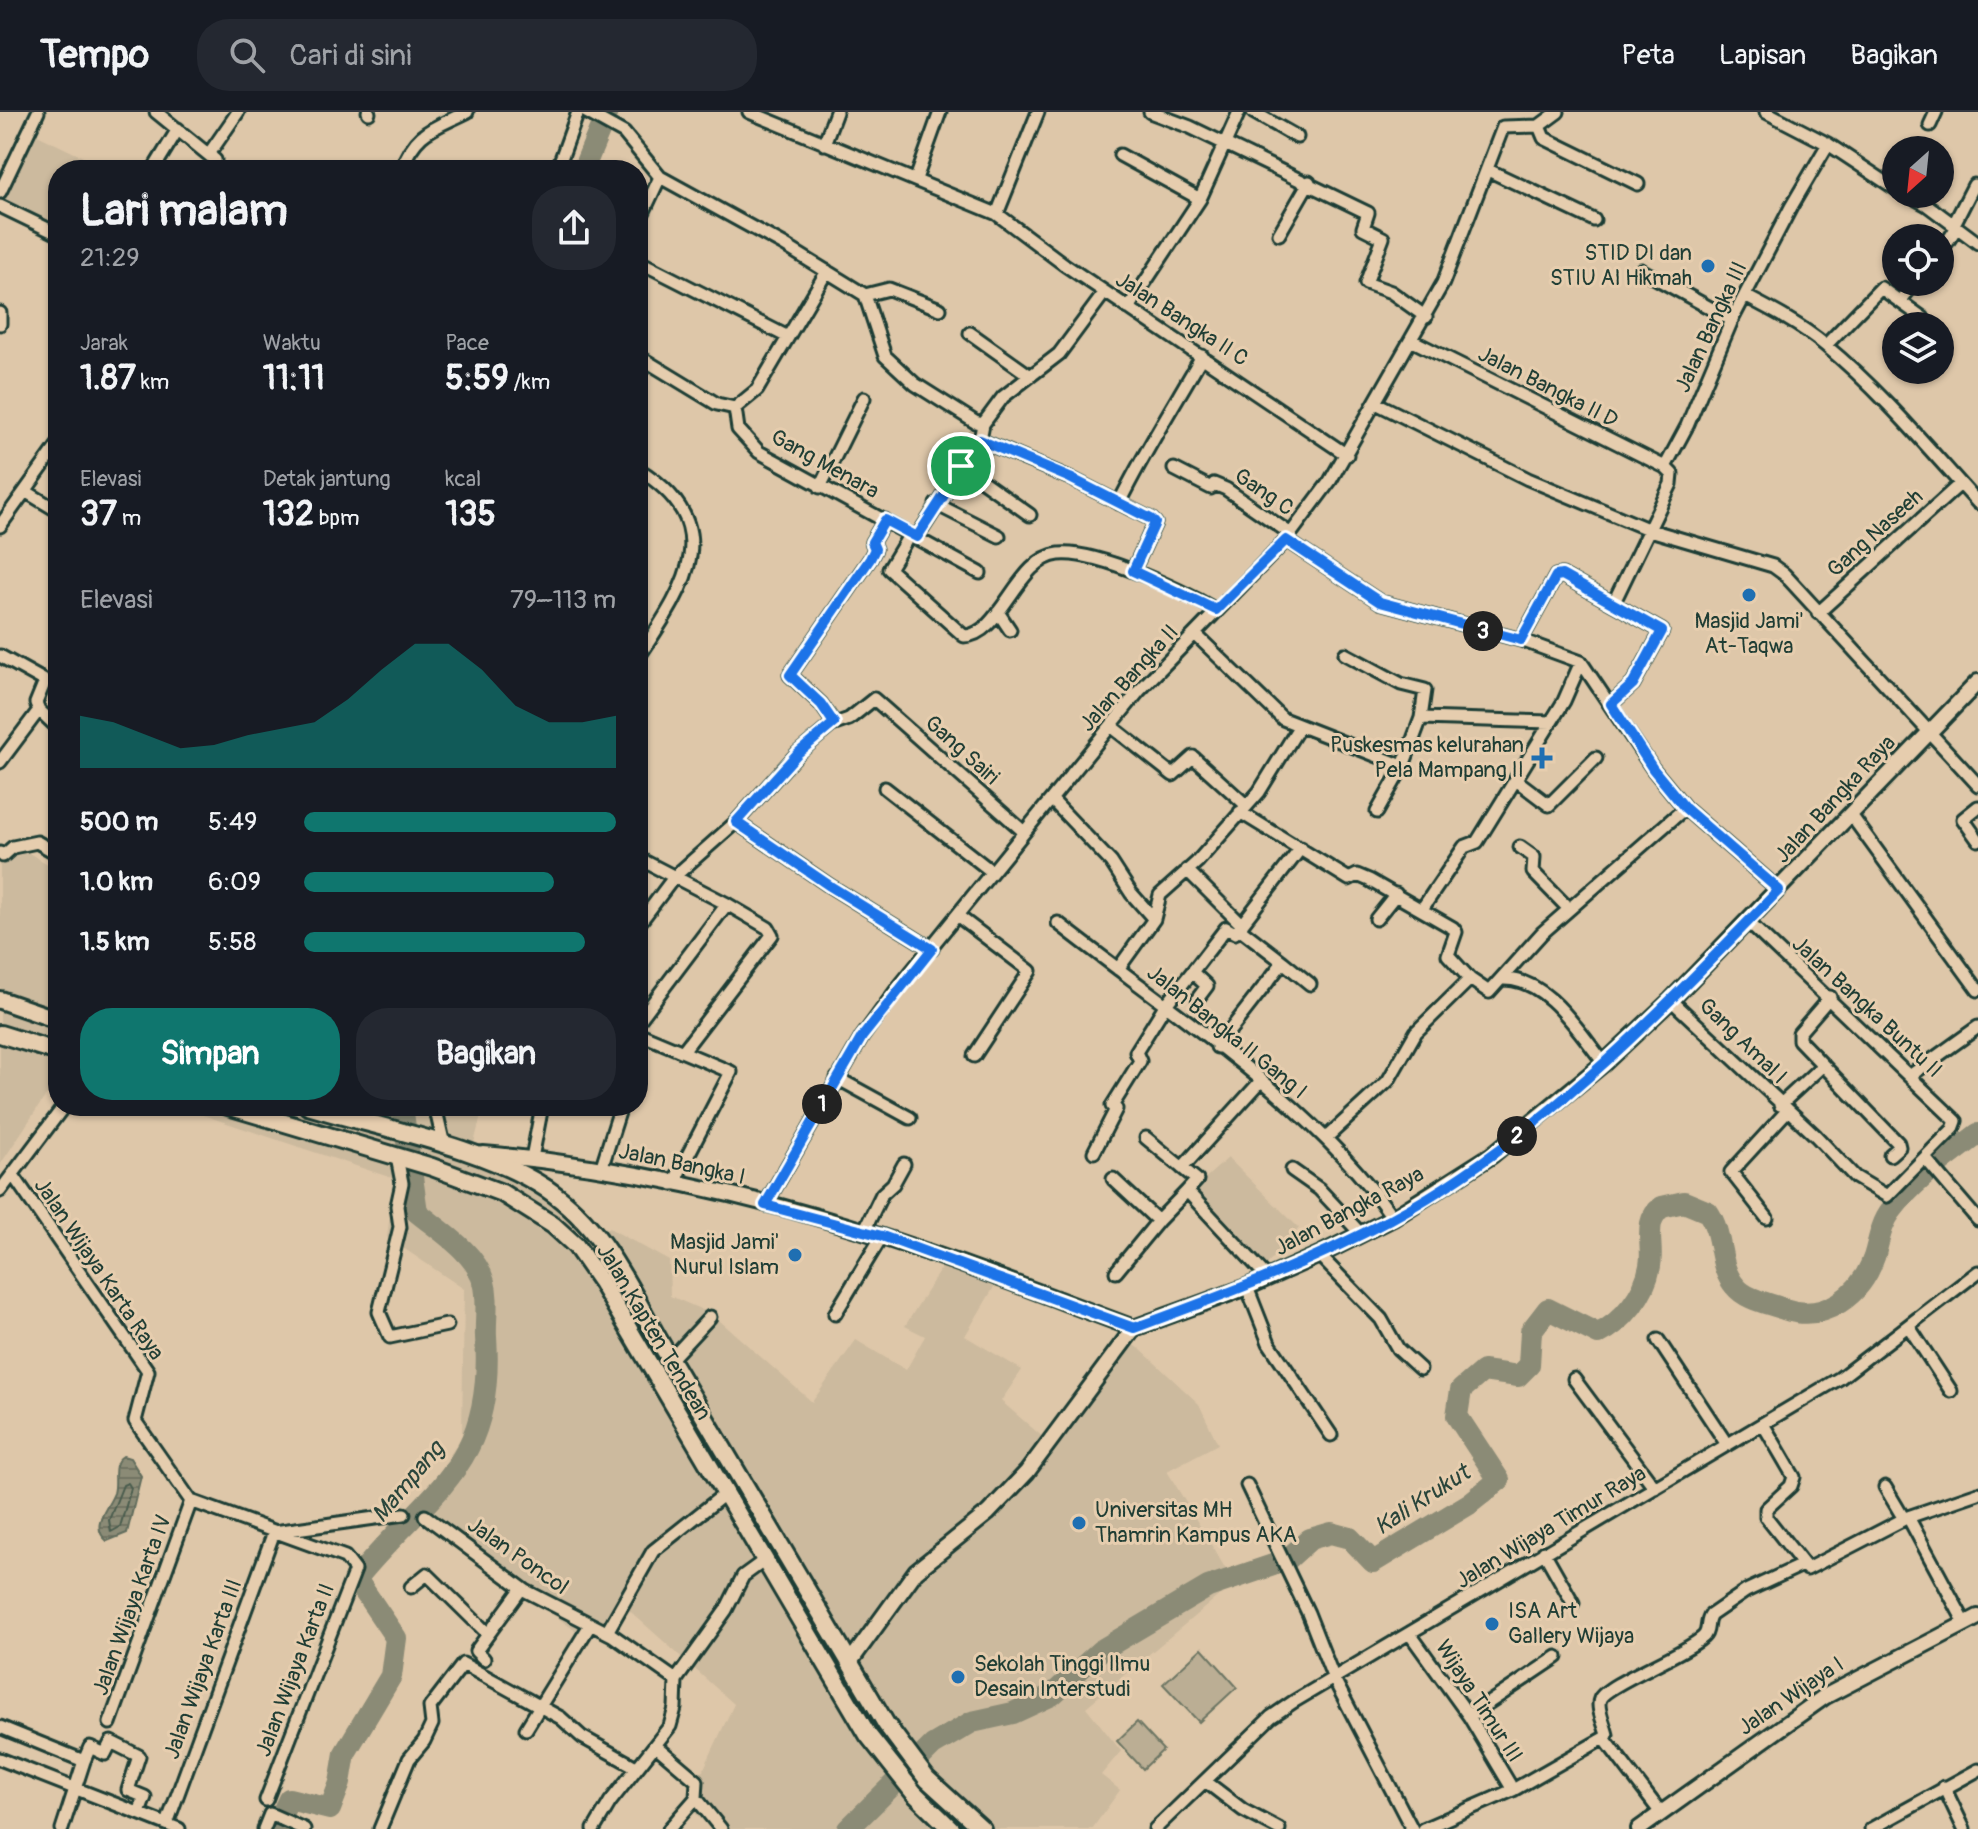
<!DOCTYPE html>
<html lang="id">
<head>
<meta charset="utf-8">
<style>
	body { margin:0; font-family:Pangolin,sans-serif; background:#242831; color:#f1f3f6; height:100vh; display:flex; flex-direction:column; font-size:30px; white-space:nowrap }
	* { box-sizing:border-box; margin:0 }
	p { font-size:26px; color:#9ea1a6 }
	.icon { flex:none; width:44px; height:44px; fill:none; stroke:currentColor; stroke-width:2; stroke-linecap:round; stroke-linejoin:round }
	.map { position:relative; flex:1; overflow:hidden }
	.panel { position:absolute; left:48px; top:48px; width:600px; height:956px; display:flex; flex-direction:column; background:#171b24; border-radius:32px; box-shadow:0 2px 6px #0004 }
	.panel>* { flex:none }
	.needle { width:52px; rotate:207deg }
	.buttons { position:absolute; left:1882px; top:24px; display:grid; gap:16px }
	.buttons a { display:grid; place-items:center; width:72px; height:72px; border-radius:50%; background:#171b24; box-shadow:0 2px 6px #0004; font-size:40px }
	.pin { position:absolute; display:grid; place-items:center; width:68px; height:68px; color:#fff; margin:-34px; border:4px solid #fff; border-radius:50%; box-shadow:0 2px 8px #0007 }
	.km { position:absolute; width:40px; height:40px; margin:-20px; border-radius:50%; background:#222; color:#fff; font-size:22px; line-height:40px; text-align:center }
	.round { display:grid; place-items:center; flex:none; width:84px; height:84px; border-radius:32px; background:#242831 }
	.head { display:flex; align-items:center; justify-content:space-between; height:136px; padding:0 32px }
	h1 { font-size:44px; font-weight:700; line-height:60px }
	.figures { display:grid; grid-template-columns:repeat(3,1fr); gap:12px; height:136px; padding:8px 32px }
	.figures div { display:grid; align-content:center }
	.figures b { font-size:34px; font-weight:700 }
	.figures small { font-size:22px; font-weight:400 }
	.figures p { font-size:22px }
	.chart { height:224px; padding:16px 32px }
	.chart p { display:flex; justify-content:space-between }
	.chart svg { width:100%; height:144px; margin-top:8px; fill:#0f766e; opacity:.7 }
	.action { display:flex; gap:16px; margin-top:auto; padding:16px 32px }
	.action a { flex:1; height:92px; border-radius:32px; background:#0f766e; color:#fff; font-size:32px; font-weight:700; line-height:92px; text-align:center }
	.action a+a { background:#242831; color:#f1f3f6 }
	ul { padding:0 32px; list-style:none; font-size:26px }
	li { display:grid; grid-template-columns:128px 96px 1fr; align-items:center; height:60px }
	li i { height:20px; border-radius:10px; background:#0f766e }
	header { display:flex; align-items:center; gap:48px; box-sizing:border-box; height:112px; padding:0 40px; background:#171b24; border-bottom:2px solid #363941 }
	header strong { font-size:38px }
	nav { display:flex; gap:44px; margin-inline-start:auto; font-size:28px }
	.search { width:560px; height:72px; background:#242831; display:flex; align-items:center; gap:20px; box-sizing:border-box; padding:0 28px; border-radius:32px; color:#9ea1a6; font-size:30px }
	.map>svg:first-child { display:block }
	.built { fill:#ccba9e }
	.pitch { fill:#bbae94; stroke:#6d7664; stroke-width:2 }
	.water { fill:url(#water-rules); stroke:#606c5c; stroke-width:2 }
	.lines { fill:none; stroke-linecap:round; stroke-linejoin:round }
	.shore { stroke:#4a5c4e; stroke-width:2 }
	.river { stroke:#8b8b76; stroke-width:22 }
	.street-casing { stroke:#1f3d34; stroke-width:17 }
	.secondary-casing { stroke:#1f3d34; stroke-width:20 }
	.primary-casing { stroke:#1f3d34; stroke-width:22 }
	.street { stroke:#e6cdae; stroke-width:11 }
	.secondary { stroke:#e6cdae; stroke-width:14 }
	.primary { stroke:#e6cdae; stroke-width:16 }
	.route-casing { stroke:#fff; stroke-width:16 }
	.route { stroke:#1a73e8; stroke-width:10 }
	.poi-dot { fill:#1f6fb2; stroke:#e6cdae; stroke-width:3 }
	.labels { text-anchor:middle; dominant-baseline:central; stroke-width:6; stroke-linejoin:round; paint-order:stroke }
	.poi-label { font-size:22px; fill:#1f3d34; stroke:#e6cdae; text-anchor:end }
	.street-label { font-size:22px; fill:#1f3d34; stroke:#e6cdae }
	.water-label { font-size:24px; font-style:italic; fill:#2a453b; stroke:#e6cdae }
</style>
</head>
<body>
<header>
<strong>Tempo</strong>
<div class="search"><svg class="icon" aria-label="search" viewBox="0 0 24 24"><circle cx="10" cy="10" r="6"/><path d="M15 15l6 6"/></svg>Cari di sini</div>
<nav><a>Peta</a><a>Lapisan</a><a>Bagikan</a></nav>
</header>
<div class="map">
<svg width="1978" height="1717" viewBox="0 0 1978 1717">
	<defs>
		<pattern id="water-rules" width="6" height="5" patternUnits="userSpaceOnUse" patternTransform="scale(2)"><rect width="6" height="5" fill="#8b8b76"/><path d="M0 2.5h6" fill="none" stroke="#717362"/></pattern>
	</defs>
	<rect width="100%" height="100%" fill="#dec7a9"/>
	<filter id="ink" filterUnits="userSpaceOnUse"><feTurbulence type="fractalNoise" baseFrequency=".0125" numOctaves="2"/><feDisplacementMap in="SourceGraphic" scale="16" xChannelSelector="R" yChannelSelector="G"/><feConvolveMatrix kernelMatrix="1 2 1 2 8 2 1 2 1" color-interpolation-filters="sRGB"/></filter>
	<g filter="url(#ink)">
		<path class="built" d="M31,20L87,47L82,58H58L57,114L0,88Z
			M27,740L58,758V965L0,1053V743L5,749Z
			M176,994L483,996L473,1035L591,1113L611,1117L669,1149L670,1184L712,1202L812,1290L856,1228L906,1258L925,1224L905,1214L943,1153L994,1175L965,1224L1022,1258L1001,1289L1045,1327L1118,1226L1139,1236L1199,1292L1218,1332L1167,1359L1234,1471L1086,1595L1121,1639L1101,1663L1120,1678L1092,1717H711L687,1693L734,1592L623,1493L583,1524L413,1402L462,1324L464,1177L387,1125L395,1067Z
			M1228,1046L1299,1116L1265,1155L1192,1078Z"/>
		<path class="pitch" d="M1202,1536L1237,1575L1199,1610L1163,1572Z
			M1137,1610L1163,1638L1143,1657L1117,1629Z"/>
		<path class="water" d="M123,1344L130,1346L141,1364L127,1421L107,1429C89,1414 108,1397 114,1381C118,1368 110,1352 123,1344Z"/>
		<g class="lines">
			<path class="shore" d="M128,1371L131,1376L120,1415L111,1420L109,1408L123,1373Z"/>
			<path class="river" d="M583,58L607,0
				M275,1717L289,1687L330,1697L340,1671L345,1641L391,1564L396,1526L356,1467C429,1377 495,1357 486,1225C485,1207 489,1187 484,1170C475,1140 440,1119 417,1100L402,994
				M848,1717L933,1633L972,1610L1013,1601L1052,1583L1100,1539L1208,1475L1273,1453L1289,1446L1310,1427L1331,1421L1350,1426L1373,1450L1469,1392L1499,1368L1457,1304L1461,1278L1483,1259L1518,1264L1529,1253L1531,1219L1548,1197L1598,1222C1623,1210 1645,1182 1650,1154C1654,1133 1642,1109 1662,1095L1684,1090L1708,1100C1724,1123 1717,1153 1735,1174C1746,1188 1768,1191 1784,1197C1825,1211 1861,1183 1874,1145C1879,1129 1881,1112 1891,1099C1915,1067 1947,1046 1978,1022"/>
			<defs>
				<path id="street" d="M156,0L215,48L209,58
					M368,0L369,1
					M586,0L624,21L660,65L784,133L865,183L885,244L915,272L975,310L983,312L1003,285L1059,242L1105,180
					M749,0L997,102L1065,153L1347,343
					M1150,0L1190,15L1368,101L1363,116L1383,126L1366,171L1391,180L1426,205
					M1253,0L1297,25
					M1766,0L1828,32L1896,77
					M1930,13L1936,0
					M1539,14L1544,26L1638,72
					M824,32L836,0
					M209,42L238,0
					M1120,43L1200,87
					M153,58L178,17
					M401,58C415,19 433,17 467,0
					M557,58L578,0
					M1488,58L1594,108
					M916,67L940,0
					M0,80L38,0
					M1907,82L1927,93L1978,131
					M0,94L58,122
					M997,102L1038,0
					M638,112L660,65
					M1954,112L1974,73
					M1279,122L1309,70
					M1940,141L1957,115
					M638,149L786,224
					M1641,158L1732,208
					M865,183L889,177L940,197
					M1747,185C1774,199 1801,213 1825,233C1881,279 1929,337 1978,391
					M1901,188L1915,170
					M1128,196L1200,87L1239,0
					M0,201V212
					M57,213L58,212
					M970,221L1029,263
					M1413,229L1665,355
					M1826,233L1881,176L1923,206
					M638,244L717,292L735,296
					M1378,292L1528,367L1650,418L1773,454L1784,462L1978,673
					M735,296L738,317L759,340L980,461
					M735,296L757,278L827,159
					M980,328L1070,366L1151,407L1155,411L1133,459
					M961,354L1030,403
					M1665,355L1687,314L1732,208L1791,95L1828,32
					M638,357C731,414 682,479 638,546
					M1174,357L1211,376L1214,372L1226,377L1291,422
					M820,375L864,286
					M25,379L58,399
					M1119,391C1144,340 1174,293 1202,244
					M936,392L999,424
					M0,414L58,333
					M910,422L889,457L964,524C1001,524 1017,446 1059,442C1097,438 1183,479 1216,498
					M917,425L980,328L983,312
					M1286,428L1380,490L1521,528L1581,550L1653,657L1685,696L1779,778
					M1614,490L1671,372L1672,362L1665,355
					M998,500L1010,518
					M1818,501L1960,372
					M1195,522L1283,607L1403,654L1377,700
					M1521,528L1556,464L1562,463L1662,519L1633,572L1611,592
					M1345,542L1401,572L1425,578L1421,606L1403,654
					M0,544L45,569L36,591L39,598L58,616
					M1421,606L1551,610
					M832,613L849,607L874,587L1023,719
					M1111,614L1173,663L1193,645L1246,693
					M0,650L39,598
					M1516,668L1549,693L1596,646
					M885,676L991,759
					M1052,688L1111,750L1131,781L1154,807
					M1978,695L1963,707L1978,728
					M1240,700L1349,767L1357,763L1369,768L1453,816L1456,820L1448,843L1470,867L1489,880L1542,821L1685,696
					M1851,703L1978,878
					M736,710L830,774L932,837
					M1520,735L1534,745L1533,760L1569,797
					M0,741L3,744L13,735L37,730L58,742
					M638,746L727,792L638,910
					M1187,758L1242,813
					M1422,797L1464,735L1477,730L1564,589L1581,550
					M958,804L1030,859L974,944
					M1376,807L1396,782
					M1058,811C1167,897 1315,992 1393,1106
					M638,813L675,764L736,710L798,641L834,611L821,592L790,563L870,447L875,437L872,430L885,408
					M1239,816L1283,850
					M1118,857L1154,807L1160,783L1197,750L1259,680L1299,615
					M1501,867C1546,864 1579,920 1604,951
					M1830,885L1799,921V928L1898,1031L1899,1035L1890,1043
					M1198,886L1207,874L1192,860L1226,816L1235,821L1301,736
					M1671,888L1816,1024L1855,1065L1887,1084L1953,1017L1956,1009L1748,810
					M638,921L731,960L673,1072
					M1217,935L1283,850L1310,872
					M683,939L772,823L768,816L727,792
					M1911,963L1978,915
					M837,966L910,1006
					M1780,993L1822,954
					M435,994L444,1033
					M1146,1026L1197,1068L1187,1079
					M1326,1026L1388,969L1416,920L1470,867
					M1094,1040L1116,997L1112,994L1140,949L1136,940L1164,895L1192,860
					M397,1045L402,1071L397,1094L400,1115L379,1200L390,1225L447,1213
					M532,1046L542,994
					M1925,1046L1978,1108
					M1182,1056L1261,969
					M601,1057L621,994
					M1292,1058L1319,1077L1361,1122
					M13,1063L148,1259L135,1309L191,1389
					M1113,1067L1158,1109L1187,1079L1268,1166
					M0,1079L64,994
					M765,1093L862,925L897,877L1139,579L1286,428L1330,369L1443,171L1503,15L1539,14L1558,0
					M1767,1106L1731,1060L1787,999
					M864,1119L882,1082L893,1072L904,1052
					M1319,1143L1381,1207L1398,1237L1420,1257
					M1116,1160L1158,1109
					M1247,1175L1269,1231L1331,1323
					M835,1202L882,1124
					M1909,1215L1951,1279
					M1658,1228L1726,1331
					M671,1247L710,1205
					M1574,1267L1655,1376
					M1763,1312L1794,1365L1791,1374L1766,1397V1405L1807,1457L1908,1405L1978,1381
					M1247,1373L1308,1501L1334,1567L1412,1717
					M1885,1375L1904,1407
					M191,1389L345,1445L355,1458L266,1688
					M425,1404L526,1479L612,1523L676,1568
					M1908,1405L1965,1511
					M1544,1440L1573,1491
					M411,1475L427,1462L488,1522
					M607,1520L653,1439L726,1381
					M1410,1522L1469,1604L1513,1678
					M484,1547L476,1539L522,1476
					M676,1568L726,1498L743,1464L765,1448
					M1469,1604L1557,1545
					M110,1611L191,1389
					M0,1615L84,1649L62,1717
					M526,1617L590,1513
					M1604,1626L1607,1623C1605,1613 1596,1596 1600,1587C1606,1572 1682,1544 1703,1525C1710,1519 1705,1511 1711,1503L1746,1479L1802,1453
					M1604,1626L1661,1701
					M656,1634L697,1669L696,1686L721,1717
					M0,1647L179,1717
					M84,1649L90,1635L105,1642L111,1630L139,1644L128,1678L145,1685L139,1701
					M1205,1669L1243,1698L1279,1717
					M1944,1675L1964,1717
					M169,1706L274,1420L404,1402
					M264,1717L270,1702L304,1717
					M380,1717L409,1647L424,1629L432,1612L430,1595L463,1552L561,1606L582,1625L636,1655
					M594,1717L610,1690L670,1614L675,1596L676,1568
					M669,1717L696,1686
					M1155,1717L1271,1605L1293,1590L1840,1266L1978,1160
					M1423,1717L1513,1678L1604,1626
					M1871,1717L1978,1658"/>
				<path id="secondary" d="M483,1042C615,1053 757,1084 882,1125C967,1152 1050,1185 1134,1216
					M850,1550L916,1459L988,1401L1027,1360L1134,1216L1247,1175L1319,1143L1393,1106L1492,1043L1604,951L1671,888L1978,570
					M1639,1717L1824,1585L1978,1505"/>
				<path id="primary" d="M0,888L58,908
					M0,922L58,940
					M228,994L432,1055L502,1081L553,1113L576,1134L601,1170L868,1623L914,1681L951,1717
					M308,994C383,1017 482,1034 547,1077C606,1117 629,1178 664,1237C739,1362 812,1487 886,1612L927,1667L982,1717"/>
			</defs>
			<use href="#street" class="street-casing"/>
			<use href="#secondary" class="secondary-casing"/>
			<use href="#primary" class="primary-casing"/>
			<use href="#street" class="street"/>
			<use href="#secondary" class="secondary"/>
			<use href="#primary" class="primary"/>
		</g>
	</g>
	<g class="lines" filter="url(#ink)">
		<defs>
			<path id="route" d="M980,328L1070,366L1151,407L1155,411L1133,459L1216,498L1286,428L1380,490L1521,528L1556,464L1562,463L1662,519L1633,572L1611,592L1653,657L1685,696L1779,778C1661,899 1541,1026 1391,1107C1309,1151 1222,1184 1134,1216L882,1124L765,1093L862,925L932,837L830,774L736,710L798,641L834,611L821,592L790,563L870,447L875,437L872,430L885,408L917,425Z"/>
		</defs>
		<use href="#route" class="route-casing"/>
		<use href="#route" class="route"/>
	</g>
	<g class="poi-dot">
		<circle cx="1708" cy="154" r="8"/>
		<circle cx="1749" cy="483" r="8"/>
		<path d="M1538 634h8v8h8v8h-8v8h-8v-8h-8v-8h8z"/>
		<circle cx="795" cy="1143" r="8"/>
		<circle cx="1079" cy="1411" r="8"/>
		<circle cx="1492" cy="1512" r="8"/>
		<circle cx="958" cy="1565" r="8"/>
	</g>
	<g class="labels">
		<g class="poi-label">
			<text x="1692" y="141">STID DI dan<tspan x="1692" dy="25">STIU Al Hikmah</tspan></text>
			<text x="1749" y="509" text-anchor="middle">Masjid Jami'<tspan x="1749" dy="25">At-Taqwa</tspan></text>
			<text x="1524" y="633">Puskesmas kelurahan<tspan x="1524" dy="25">Pela Mampang II</tspan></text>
			<text x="779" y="1130">Masjid Jami'<tspan x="779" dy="25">Nurul Islam</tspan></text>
			<text x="1095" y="1398" text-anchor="start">Universitas MH<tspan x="1095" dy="25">Thamrin Kampus AKA</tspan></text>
			<text x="1508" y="1499" text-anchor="start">ISA Art<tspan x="1508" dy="25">Gallery Wijaya</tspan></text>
			<text x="974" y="1552" text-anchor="start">Sekolah Tinggi Ilmu<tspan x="974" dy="25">Desain Interstudi</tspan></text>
		</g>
		<g class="street-label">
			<text transform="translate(1182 207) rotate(33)">Jalan Bangka II C</text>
			<text transform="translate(1711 215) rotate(-65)">Jalan Bangka III</text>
			<text transform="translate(1548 275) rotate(27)">Jalan Bangka II D</text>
			<text transform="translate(825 352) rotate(29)">Gang Menara</text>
			<text transform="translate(1264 380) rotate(34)">Gang C</text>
			<text transform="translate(1875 421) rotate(-42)">Gang Naseeh</text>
			<text transform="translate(1129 566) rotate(-48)">Jalan Bangka II</text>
			<text transform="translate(962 638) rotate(42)">Gang Sairi</text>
			<text transform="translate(1835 687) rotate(-47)">Jalan Bangka Raya</text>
			<text transform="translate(1867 895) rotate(43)">Jalan Bangka Buntu II</text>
			<text transform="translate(1227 920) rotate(39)">Jalan Bangka II Gang I</text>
			<text transform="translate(1743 929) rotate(44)">Gang Amal I</text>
			<text transform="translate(682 1052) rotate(12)">Jalan Bangka I</text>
			<text transform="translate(1349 1099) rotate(-28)">Jalan Bangka Raya</text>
			<text transform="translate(99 1157) rotate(56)">Jalan Wijaya Karta Raya</text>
			<text transform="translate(654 1220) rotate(59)">Jalan Kapten Tendean</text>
			<text transform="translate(1551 1415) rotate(-31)">Jalan Wijaya Timur Raya</text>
			<text transform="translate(518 1444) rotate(35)">Jalan Poncol</text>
			<text transform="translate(132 1493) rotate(-70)">Jalan Wijaya Karta IV</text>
			<text transform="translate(203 1557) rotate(-70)">Jalan Wijaya Karta III</text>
			<text transform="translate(295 1558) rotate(-69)">Jalan Wijaya Karta II</text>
			<text transform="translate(1791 1584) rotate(-34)">Jalan Wijaya I</text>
			<text transform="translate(1479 1589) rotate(57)">Wijaya Timur III</text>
		</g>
		<g class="water-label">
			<text transform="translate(408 1370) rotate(-50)">Mampang</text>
			<text transform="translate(1422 1388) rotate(-33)">Kali Krukut</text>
		</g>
	</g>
</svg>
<div class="buttons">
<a><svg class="needle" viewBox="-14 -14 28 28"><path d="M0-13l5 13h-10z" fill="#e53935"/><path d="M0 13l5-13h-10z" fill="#9ea1a6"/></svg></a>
<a><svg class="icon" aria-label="locate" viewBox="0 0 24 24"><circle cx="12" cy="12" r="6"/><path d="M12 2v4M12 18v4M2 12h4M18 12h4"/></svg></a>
<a><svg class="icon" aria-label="layers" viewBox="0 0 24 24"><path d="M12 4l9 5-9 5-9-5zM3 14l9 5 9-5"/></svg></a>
</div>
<div class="pin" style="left:961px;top:354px;background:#1e9e55"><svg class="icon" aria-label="arrive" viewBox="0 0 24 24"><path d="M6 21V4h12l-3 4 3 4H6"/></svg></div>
<b class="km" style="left:822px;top:992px">1</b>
<b class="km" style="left:1517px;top:1024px">2</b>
<b class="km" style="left:1483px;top:519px">3</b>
<section class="panel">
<div class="head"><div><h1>Lari malam</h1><p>21:29</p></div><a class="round"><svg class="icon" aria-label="share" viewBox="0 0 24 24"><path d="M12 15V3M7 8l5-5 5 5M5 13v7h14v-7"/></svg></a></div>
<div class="figures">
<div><p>Jarak</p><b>1.87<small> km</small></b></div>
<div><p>Waktu</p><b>11:11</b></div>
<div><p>Pace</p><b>5:59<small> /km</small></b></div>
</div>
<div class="figures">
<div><p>Elevasi</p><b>37<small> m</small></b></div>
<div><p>Detak jantung</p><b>132<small> bpm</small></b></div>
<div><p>kcal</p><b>135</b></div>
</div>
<div class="chart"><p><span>Elevasi</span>79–113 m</p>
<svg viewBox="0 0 160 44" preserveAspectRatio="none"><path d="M0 44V28L10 30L20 34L30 38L40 37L50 34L60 32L70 30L80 23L90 14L100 6L110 6L120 14L130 25L140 30L150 30L160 28V44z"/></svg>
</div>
<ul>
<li><b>500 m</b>5:49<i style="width:100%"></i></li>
<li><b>1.0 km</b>6:09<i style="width:80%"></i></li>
<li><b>1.5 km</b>5:58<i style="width:90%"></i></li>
</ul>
<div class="action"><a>Simpan</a><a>Bagikan</a></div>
</section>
</div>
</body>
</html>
